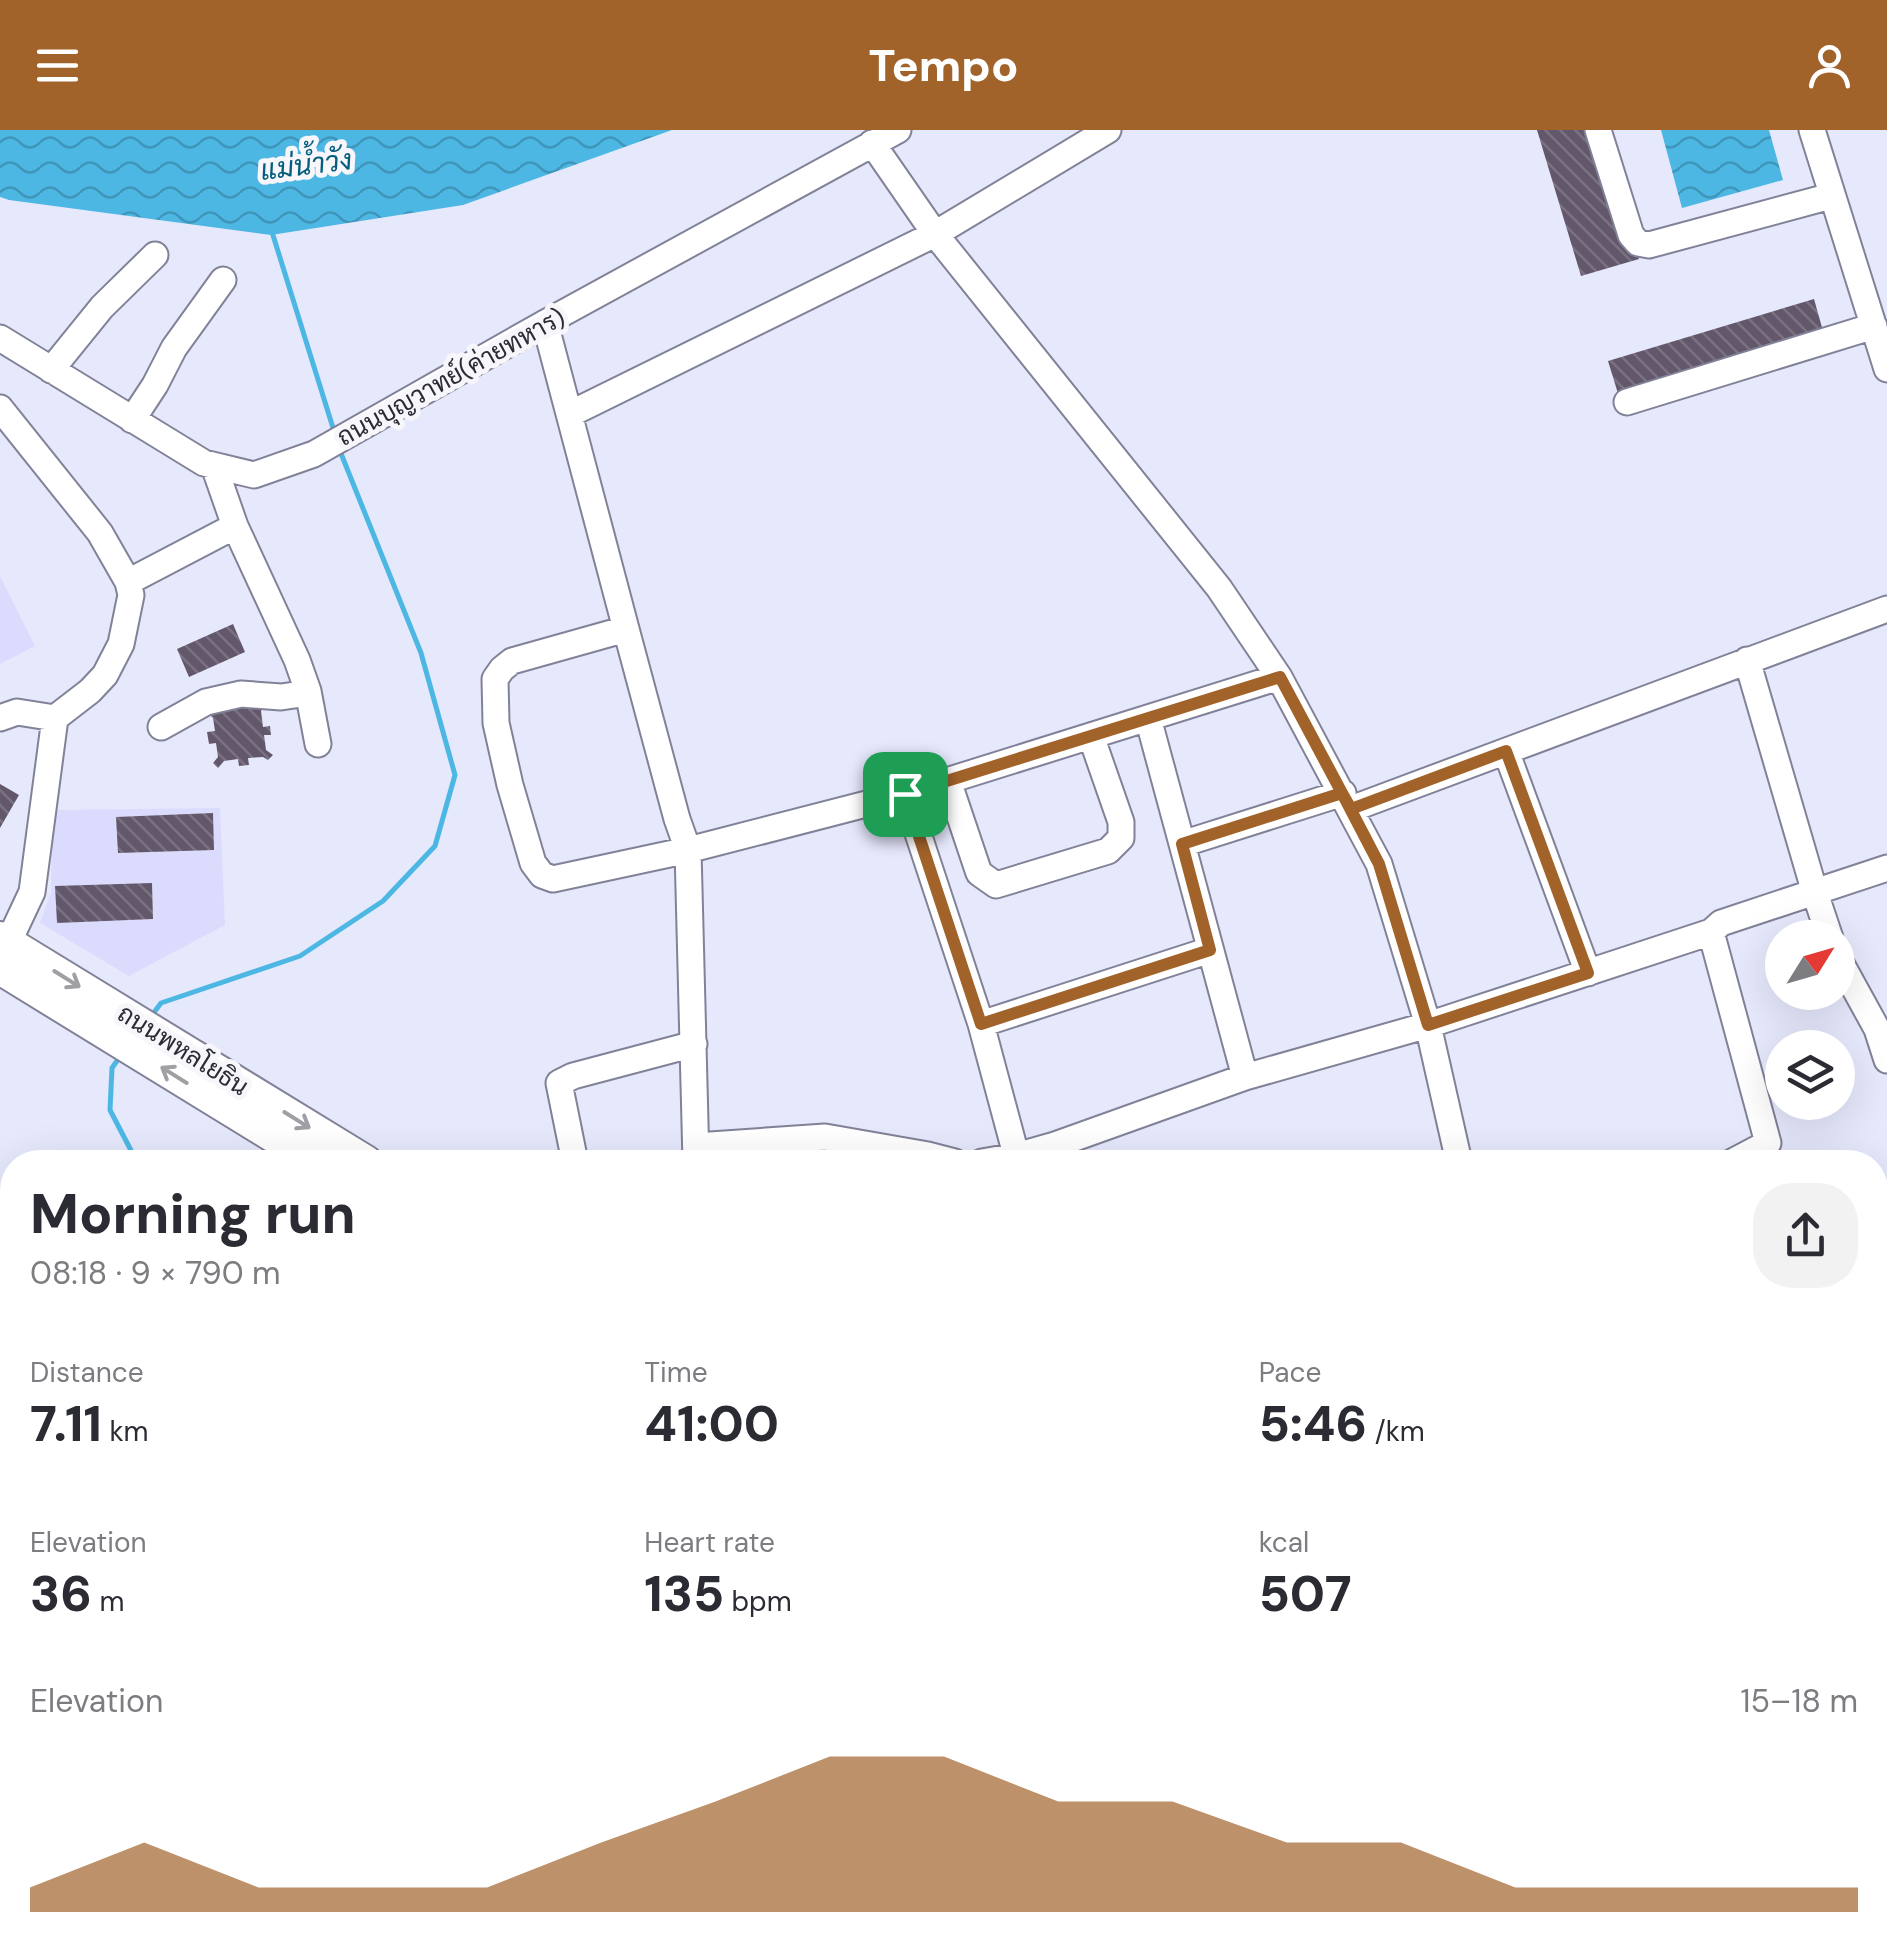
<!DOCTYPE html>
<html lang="en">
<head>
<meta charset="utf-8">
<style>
	body { margin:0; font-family:"DM Sans",Sarabun,sans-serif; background:#f2f2f3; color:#2b2b33; height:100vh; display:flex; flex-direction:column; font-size:38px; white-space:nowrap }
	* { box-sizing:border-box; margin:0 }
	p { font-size:32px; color:#7c7c81 }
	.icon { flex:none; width:55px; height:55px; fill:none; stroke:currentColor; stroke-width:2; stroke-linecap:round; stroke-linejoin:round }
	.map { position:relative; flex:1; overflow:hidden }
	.drawer { position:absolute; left:0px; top:1020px; width:1888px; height:810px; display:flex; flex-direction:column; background:#fff; border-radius:40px 40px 0 0; box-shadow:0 10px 40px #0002 }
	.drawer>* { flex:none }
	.needle { width:65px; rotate:53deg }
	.fabs { position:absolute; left:1765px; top:790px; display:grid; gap:20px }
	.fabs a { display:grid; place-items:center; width:90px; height:90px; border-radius:50%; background:#fff; box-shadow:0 10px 40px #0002; font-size:50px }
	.pin { position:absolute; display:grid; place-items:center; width:85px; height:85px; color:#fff; margin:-42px; border-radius:20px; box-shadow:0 5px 15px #0006 }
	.round { display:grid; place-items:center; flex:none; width:105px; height:105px; border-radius:40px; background:#f2f2f3 }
	.summary { display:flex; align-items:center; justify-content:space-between; height:170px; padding:0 30px }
	h1 { font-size:55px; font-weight:800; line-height:75px }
	.stats { display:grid; grid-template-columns:repeat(3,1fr); gap:15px; height:170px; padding:10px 30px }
	.stats div { display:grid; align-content:center }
	.stats b { font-size:50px; font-weight:800 }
	.stats small { font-size:28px; font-weight:400 }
	.stats p { font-size:28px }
	.chart { height:280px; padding:20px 30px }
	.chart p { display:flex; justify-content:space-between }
	.chart svg { width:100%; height:180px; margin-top:10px; fill:#a2632a; opacity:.7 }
	header { display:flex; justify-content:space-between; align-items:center; height:130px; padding:0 30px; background:#a2632a; color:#fff; font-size:45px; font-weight:800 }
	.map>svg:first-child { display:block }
	.built { fill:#dbdcfd }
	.water { fill:url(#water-waves) }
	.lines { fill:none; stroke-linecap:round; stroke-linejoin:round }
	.stream { stroke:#4db7e4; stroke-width:5 }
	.building { fill:url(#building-back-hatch) }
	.minor-casing { stroke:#818298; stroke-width:29 }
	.major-casing { stroke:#818298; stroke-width:36 }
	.highway-casing { stroke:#818298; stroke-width:41 }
	.minor { stroke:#fff; stroke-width:25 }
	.major { stroke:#fff; stroke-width:32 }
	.highway { stroke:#fff; stroke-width:38 }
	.oneway { stroke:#a0a0a4 }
	.route-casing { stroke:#fff; stroke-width:20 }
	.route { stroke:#a2632a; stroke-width:12 }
	.labels { text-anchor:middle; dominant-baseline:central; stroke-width:10; stroke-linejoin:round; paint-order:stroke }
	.street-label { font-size:25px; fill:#2b2b35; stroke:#f6f6fb }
	.water-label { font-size:28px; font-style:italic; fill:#035d7b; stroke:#f6f6fb }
</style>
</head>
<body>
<header><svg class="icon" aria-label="menu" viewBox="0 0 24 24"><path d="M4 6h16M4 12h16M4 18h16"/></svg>Tempo<svg class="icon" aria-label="person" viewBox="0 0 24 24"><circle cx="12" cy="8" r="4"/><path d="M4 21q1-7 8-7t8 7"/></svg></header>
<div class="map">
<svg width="1887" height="1830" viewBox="0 0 1887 1830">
	<defs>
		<pattern id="water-waves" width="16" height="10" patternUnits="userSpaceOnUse" patternTransform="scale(2.5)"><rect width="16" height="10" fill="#4db7e4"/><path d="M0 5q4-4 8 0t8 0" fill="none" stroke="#4095ba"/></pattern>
		<pattern id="building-back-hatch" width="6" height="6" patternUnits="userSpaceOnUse" patternTransform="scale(2.5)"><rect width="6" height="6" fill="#63586b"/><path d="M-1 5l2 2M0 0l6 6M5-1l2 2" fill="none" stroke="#7a7281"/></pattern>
	</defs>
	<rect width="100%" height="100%" fill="#e6e8fc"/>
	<path class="built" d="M0,446L35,516L0,534Z
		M220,678L225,795L129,846L40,793L51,762L52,680Z"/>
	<path class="water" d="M0,0H672L463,75L271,105L9,70L0,67Z
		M1661,0H1769L1783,50L1682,78Z"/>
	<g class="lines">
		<path class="stream" d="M272,102L334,301
			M152,885L161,873L300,826L383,771L435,716L455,645L421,523L340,321
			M121,925L112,938L110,980L137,1032
			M139,1830V1818"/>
	</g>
	<path class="building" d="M1537,0H1587L1629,97L1639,129L1581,146Z
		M1814,169L1825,208L1620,270L1608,231Z
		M233,494L245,522L189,547L177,519Z
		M241,570L243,578L265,574L261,581L263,597L270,596L271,605H264L266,620L273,625L268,630L263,627L248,628L249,635L239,636L238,629L224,631L218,638L213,633L218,627L216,613L209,614L207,602L215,601L213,588L207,582Z
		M0,654L19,665L0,698Z
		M213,683L214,720L118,723L116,687Z
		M152,753L153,789L57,793L55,756Z"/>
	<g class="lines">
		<defs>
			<path id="minor" d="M1598,0L1631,105L1638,113L1649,115L1831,66
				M1812,0L1887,239
				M872,13L935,104L1219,458L1279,547L1379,734L1428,895L1459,1032
				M545,193L626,499L677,689L688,720L696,1032
				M0,208L204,333L254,345L314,324L545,193L898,0
				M51,240L102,177L155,125
				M1627,272L1874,196
				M0,278L100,403L128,452L131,465L121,514L105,545L90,561L55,588L32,762L8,813
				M570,284L935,104L1108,0
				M132,290L155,255L174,218L223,150
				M214,336L235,396L297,530L308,561L318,614
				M128,452L235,396
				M626,499L512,531L502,539L495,549L496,593L510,655L533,733L542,745L553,749L688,720L905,664L1279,547
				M1747,530L1815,763L1830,808
				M0,588L17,582L55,588
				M1148,588L1245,947
				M161,597L206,572L241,564L281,567L308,563
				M1506,621L1588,843
				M948,651L979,743L996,755L1108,721L1121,708V692L1091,606
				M905,664L981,894L1018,1032
				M1351,679L1887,479
				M1182,714L1343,663
				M1711,802L1768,1013L1732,1032
				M1838,828L1877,899L1887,930
				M981,894L1210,820
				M696,1016L825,1007L928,1025L955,1032
				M575,1032L559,953L573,946L694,914
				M982,1032L1016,1026L1055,1015L1245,947L1428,895L1711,802L1721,793L1887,738
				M1875,1495L1887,1500
				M1433,1818L1443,1830
				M1576,1818L1585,1830
				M633,1825H760L787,1818
				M1882,1830L1879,1820L1887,1765"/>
			<path id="major" d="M0,808L366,1032
				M0,838L316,1032
				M0,1409L12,1407
				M0,1539L12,1538"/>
			<path id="highway" d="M1875,1310L1887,1309
				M1875,1373H1887
				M0,1460L12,1459
				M0,1506L12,1504"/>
		</defs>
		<use href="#minor" class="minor-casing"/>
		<use href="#major" class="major-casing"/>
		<use href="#highway" class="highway-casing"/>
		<use href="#minor" class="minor"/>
		<use href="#major" class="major"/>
		<use href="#highway" class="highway"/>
	</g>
	<defs><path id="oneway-shaft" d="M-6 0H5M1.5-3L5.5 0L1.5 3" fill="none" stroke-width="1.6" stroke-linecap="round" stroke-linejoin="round" transform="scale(2.5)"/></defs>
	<g class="oneway">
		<use href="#oneway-shaft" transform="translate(67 849) rotate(32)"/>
		<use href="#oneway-shaft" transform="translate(174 945) rotate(-148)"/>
		<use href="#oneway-shaft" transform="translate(297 990) rotate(32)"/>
	</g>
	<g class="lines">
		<defs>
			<path id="route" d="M905,664L1280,547L1342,663L1351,679L1506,621L1588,843L1428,895L1379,734L1342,663L1182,714L1210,820L981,894L905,664"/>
		</defs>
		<use href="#route" class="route-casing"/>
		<use href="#route" class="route"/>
	</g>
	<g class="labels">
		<g class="street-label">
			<text transform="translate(451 247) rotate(-29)">ถนนบุญวาทย์(ค่ายทหาร)</text>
			<text transform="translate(183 920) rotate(32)">ถนนพหลโยธิน</text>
		</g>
		<g class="water-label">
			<text transform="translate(306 35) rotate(-7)">แม่น้ำวัง</text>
		</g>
	</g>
</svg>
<div class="fabs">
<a><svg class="needle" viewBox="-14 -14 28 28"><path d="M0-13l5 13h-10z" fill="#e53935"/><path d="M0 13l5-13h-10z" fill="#7c7c81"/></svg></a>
<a><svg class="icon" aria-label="layers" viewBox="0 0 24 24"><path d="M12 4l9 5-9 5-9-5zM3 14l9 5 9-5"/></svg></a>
</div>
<div class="pin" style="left:905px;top:664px;background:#1e9e55"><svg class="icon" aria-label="arrive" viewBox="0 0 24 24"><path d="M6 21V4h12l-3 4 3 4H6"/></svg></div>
<section class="drawer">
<div class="summary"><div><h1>Morning run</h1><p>08:18 · 9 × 790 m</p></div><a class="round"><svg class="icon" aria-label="share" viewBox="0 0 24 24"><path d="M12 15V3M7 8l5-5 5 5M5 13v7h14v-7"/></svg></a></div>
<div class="stats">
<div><p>Distance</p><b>7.11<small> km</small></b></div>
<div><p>Time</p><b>41:00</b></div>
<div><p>Pace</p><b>5:46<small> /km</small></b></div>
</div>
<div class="stats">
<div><p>Elevation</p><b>36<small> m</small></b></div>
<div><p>Heart rate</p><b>135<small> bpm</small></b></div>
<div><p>kcal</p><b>507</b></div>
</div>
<div class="chart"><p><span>Elevation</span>15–18 m</p>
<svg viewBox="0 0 160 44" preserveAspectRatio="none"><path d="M0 44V38L10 27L20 38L30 38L40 38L50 27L60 17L70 6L80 6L90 17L100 17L110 27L120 27L130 38L140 38L150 38L160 38V44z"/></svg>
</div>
</section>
</div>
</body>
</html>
